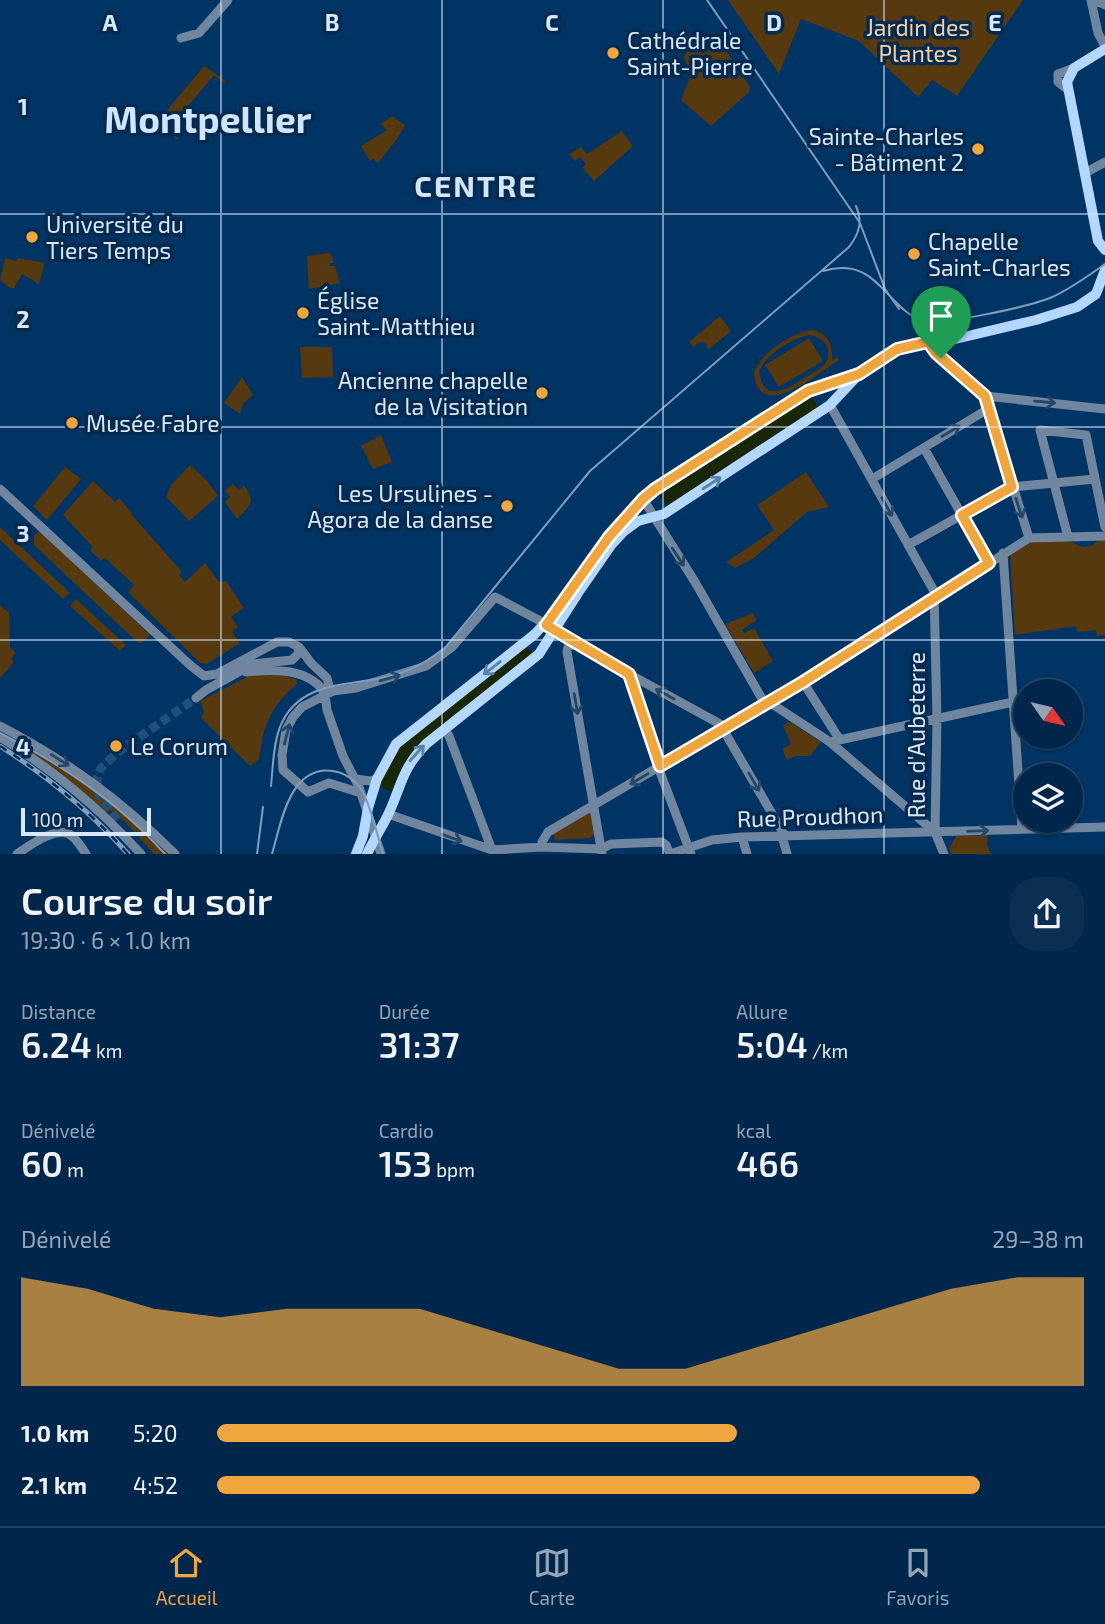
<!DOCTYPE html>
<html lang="fr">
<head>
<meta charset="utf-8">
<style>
	body { margin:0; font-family:"Exo 2",sans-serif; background:#0a2f52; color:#f1f3f6; height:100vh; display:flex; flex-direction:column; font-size:26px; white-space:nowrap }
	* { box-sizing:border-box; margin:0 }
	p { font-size:23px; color:#95a5b5 }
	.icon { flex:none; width:38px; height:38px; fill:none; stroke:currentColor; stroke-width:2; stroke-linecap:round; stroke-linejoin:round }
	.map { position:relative; height:854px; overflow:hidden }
	.panel { display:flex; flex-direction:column; background:#00274b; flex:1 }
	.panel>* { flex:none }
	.needle { width:46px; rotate:124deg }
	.buttons { position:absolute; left:1013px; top:679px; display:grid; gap:14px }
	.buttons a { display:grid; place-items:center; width:70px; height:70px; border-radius:50%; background:#00274b; box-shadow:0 2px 5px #0004,0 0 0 2px #224463; font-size:35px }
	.scale { position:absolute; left:21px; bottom:18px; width:130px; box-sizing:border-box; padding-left:7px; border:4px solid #d8e7f9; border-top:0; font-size:19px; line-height:24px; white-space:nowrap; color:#d8e7f9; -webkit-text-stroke:5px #042a4f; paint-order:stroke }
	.pin { position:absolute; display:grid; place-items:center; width:60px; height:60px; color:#fff; margin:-72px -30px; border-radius:50% 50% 50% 0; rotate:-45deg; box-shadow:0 0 7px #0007 }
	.pin .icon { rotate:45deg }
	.round { display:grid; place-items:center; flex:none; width:74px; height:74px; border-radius:28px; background:#0a2f52 }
	.overview { display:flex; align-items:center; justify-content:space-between; height:119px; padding:0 21px }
	h1 { font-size:38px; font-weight:600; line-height:52px }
	.stats { display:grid; grid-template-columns:repeat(3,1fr); gap:10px; height:119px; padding:7px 21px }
	.stats div { display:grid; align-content:center }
	.stats b { font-size:35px; font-weight:600 }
	.stats small { font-size:19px; font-weight:400 }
	.stats p { font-size:19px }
	.chart { height:196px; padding:14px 21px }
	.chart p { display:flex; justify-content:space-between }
	.chart svg { width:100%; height:126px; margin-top:7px; fill:#f0a63e; opacity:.7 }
	ul { padding:0 21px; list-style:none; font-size:23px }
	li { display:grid; grid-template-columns:112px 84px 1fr; align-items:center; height:52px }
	li i { height:18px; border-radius:9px; background:#f0a63e }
	.tab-bar { display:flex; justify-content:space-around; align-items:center; height:98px; border-top:2px solid #224463; background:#00274b; font-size:19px; color:#95a5b5 }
	.tab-bar a { display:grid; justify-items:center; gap:4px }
	.tab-bar .current { color:#f0a63e }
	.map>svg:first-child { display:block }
	.green { fill:#56390e; fill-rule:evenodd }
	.water { fill:#172707 }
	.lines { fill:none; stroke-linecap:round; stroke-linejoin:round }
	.minor-tunnel { stroke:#204f7a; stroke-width:9; stroke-dasharray:9 4.5; stroke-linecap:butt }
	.minor { stroke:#70869e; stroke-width:9 }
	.major { stroke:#b3d7ff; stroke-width:10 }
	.tram { stroke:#809ebc; stroke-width:2 }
	.rail-casing { stroke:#809ebc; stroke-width:5 }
	.rail { stroke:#042a4f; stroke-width:2.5; stroke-dasharray:8; stroke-linecap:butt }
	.oneway { stroke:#244667 }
	.oneway2 { stroke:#5c80a7 }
	.route-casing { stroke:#fff; stroke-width:14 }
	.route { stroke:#f0a63e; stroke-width:9 }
	.grid { fill:none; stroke:#d8e7f9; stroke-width:2; stroke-opacity:0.55 }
	.poi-dot { fill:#f0a63e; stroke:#042a4f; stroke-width:2.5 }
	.labels { text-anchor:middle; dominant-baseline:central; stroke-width:7; stroke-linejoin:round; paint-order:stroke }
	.park-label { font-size:23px; fill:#f5d1a6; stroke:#042a4f }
	.poi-label { font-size:23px; fill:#d8e7f9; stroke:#042a4f; text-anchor:start }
	.street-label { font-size:23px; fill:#d8e7f9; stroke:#042a4f }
	.district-label { font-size:30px; font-weight:bold; letter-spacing:2px; fill:#d1e6fe; stroke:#042a4f }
	.town-label { font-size:37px; font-weight:bold; fill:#d1e6fe; stroke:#042a4f }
	.grid-label { font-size:23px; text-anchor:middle; font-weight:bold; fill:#d8e7f9; stroke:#042a4f; stroke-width:7; stroke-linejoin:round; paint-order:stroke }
</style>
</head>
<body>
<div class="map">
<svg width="1105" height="854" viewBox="0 0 1105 854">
	<rect width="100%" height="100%" fill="#003464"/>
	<path class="green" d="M728,0H1023L957,96L932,80L918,97L859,41L801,19L779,74Z
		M714,32L750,87L749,92L711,126L681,100L691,74L684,57L687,51Z
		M204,66L226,81L224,83L214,75L170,128L178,138L177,140L159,120Z
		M392,116L405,125L397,139L378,163L373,159L370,161L361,146L387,130L380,124Z
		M622,131L633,146L594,181L582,168L586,164L580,157L575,161L569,154L581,147L587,154Z
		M326,253L331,254L334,263H330V266H335L340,283L309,289L307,256Z
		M5,258L16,261L18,258L45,263L39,284L22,274L14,288H10L0,280Z
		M720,316L731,331L708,350L706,344L703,342L697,343L694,348L689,342Z
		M812,330C828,333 833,344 832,360L837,357L839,360C820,372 759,425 754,373C759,354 792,332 812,330ZM810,335C824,337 834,350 825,364C820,369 812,373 806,377C789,388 764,405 759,372C765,355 792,338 810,335Z
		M809,338L823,361L779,387L765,365Z
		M300,347H332L333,377L302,378Z
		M242,377L253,395L243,404L240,414L224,403Z
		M381,435L392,462L373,469L361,446Z
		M190,465L207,481L218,496L189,521L166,497L171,485Z
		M65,467L81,479L47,520L33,506Z
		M806,472L829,507L807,512L754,558L735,568L726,562L774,530L757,505Z
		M93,481L115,502L119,498L132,513L131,514L182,572L179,575L185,582L205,563L219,582L226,581L244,608L231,617L238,627L232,632L240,643L207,664L200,663L128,592L134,585L105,558L101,561L90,550L93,547L63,515Z
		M233,484L239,490L244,485C256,504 251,504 237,519L225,502L230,497L225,490Z
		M0,527L70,593L63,599L0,540Z
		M38,532H41L150,635L143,642L138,643L34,545V536Z
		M1105,539V635L1097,636L1096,630L1077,632L1076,626L1015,635L1010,554L1030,542L1069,541L1082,547L1091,546L1099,540Z
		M76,599L126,645L120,651L70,606Z
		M0,605L9,613L10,647L16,653L11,659L14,662L0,678Z
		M753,613L757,620L742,630L744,633L754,628L773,661L754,673L725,624Z
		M278,674L295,679L298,683C270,707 264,723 259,759L250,766L201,718L204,711L200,701L251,675Z
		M790,722L821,742L810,756H795L787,760L782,749L791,744L783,725Z
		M20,742L71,772L116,803L169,854H154L124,821L110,810L106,814L18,747Z
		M590,811L594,834L590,838L555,840L553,834Z
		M988,835L987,843L990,854H951L949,849L956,836Z"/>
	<path class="water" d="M809,393L818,407L667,506L658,493Z
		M527,644V648L534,653L424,739C407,755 399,771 392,792L379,786L396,751L405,742Z"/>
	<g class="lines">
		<path class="minor-tunnel" d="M117,820L100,796L97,786V777L101,768L118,752L196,698"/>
		<path class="minor" d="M1091,0L1098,33L1105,46
			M1094,0L1105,5
			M181,38L199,33L228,0
			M1067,89L1058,82V74L1074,68
			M1085,173L1105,162
			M928,342L936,353L985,396L1105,409
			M985,396L1029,538
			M830,405L934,591L937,719L935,832
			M924,448L989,563
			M872,479L988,409
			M0,489L190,665L204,676L217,674L277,642H289L299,647L311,663L327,678L329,686L325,694L327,710L343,756L359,787L381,854
			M643,499L695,582L765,704
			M1068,537L1040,430L1086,435L1105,527
			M908,545L1012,487L1095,479
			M1003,553L1022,829
			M577,643L568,647L567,652L602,854
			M246,672C271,669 311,667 325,694
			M629,674L659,762L660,772L691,854
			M803,682L840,740
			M196,698L206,690L253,664L292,660L298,654L299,647
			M769,702L830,742L935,832L944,854
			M0,726C69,762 120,800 175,854
			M444,730L449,736L492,850
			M0,737C56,772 97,806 141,854
			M830,742L1013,702
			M356,779L370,781L377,779
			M361,793L329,783L308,792L283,770L282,755L286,730L293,717L302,707L333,691L356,688L426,666L452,647L495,597L563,633L629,674L720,724L785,836
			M388,814L492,850L542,847L601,849
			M782,836L787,854
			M742,837L747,854
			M542,847V842L548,832L803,682L1029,538L1105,536
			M601,849L611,844L662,842L666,845L670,854
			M17,854C29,846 58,824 72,836C78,841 82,848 86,854
			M670,854L712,840L742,837L1105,827"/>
		<path class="major" d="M1105,49L1074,68L1067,82L1098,241L1105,250
			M612,534L643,499L655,489L808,391L857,375
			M356,854L363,836L368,808L377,779L396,744L535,634L562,604
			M367,854C373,841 381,829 388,815C402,785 401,770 426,744L539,654L578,593L612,544L623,532L638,521L664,514L830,405L859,374L897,349L915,343L951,340L1036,320L1077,307L1096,294L1105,270"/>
		<path class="tram" d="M707,0L860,223L885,289L899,309
			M823,271C878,255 884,307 923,321C941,326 1030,306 1050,298C1069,290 1088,276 1105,264
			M0,733C61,764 119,803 165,854
			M271,786C273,767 273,745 280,727C298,681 347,686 387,677C409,672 427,662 445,648L590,471L849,247C859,234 863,222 856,206
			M257,854L263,807
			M272,854C281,824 289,765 333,771C346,773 356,781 363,792C372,811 377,834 383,854"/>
		<defs>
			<path id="rail" d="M0,746C47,776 91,812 128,854"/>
		</defs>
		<use href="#rail" class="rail-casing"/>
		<use href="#rail" class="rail"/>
	</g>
	<defs><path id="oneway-shaft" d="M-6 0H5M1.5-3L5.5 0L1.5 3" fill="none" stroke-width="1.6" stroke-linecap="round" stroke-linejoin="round" transform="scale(1.75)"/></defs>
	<g class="oneway">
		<use href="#oneway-shaft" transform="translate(1045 402) rotate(5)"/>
		<use href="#oneway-shaft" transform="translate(951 431) rotate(-31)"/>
		<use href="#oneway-shaft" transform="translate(887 507) rotate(61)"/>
		<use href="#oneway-shaft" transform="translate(1019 508) rotate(72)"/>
		<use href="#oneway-shaft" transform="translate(678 557) rotate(57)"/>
		<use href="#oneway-shaft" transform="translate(390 678) rotate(-16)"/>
		<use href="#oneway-shaft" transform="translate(665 694) rotate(-151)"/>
		<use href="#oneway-shaft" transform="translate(576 704) rotate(80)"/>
		<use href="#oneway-shaft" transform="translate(287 734) rotate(-75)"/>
		<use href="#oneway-shaft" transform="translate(60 760) rotate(32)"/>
		<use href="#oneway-shaft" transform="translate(639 779) rotate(149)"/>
		<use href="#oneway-shaft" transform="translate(754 782) rotate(60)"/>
		<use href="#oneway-shaft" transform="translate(978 831) rotate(-2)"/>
		<use href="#oneway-shaft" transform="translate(452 838) rotate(20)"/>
	</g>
	<g class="oneway2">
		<use href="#oneway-shaft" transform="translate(712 483) rotate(-33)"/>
		<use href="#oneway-shaft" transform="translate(492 668) rotate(142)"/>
		<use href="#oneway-shaft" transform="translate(417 753) rotate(-48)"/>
	</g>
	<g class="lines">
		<defs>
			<path id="route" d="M928,342L936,353L985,396L1012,487L962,515L989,563L803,682L660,766L629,674L546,625L609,537L643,499L655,489L808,391L859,374L897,349Z"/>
		</defs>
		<use href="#route" class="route-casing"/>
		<use href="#route" class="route"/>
	</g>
	<path class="grid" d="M221,0V854M442,0V854M663,0V854M884,0V854M0,214H1105M0,427H1105M0,640H1105"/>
	<g class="poi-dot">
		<circle cx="613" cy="53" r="7"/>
		<circle cx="978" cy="149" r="7"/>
		<circle cx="32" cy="237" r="7"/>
		<circle cx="914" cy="254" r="7"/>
		<circle cx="303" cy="313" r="7"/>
		<circle cx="542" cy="393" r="7"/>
		<circle cx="72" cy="423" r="7"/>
		<circle cx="507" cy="506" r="7"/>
		<circle cx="116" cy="746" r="7"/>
	</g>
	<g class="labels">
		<g class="park-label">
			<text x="918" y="27">Jardin des<tspan x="918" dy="26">Plantes</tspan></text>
		</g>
		<g class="poi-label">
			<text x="627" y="40">Cathédrale<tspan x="627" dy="26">Saint-Pierre</tspan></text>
			<text x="964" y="136" text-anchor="end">Sainte-Charles<tspan x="964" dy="26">- Bâtiment 2</tspan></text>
			<text x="46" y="224">Université du<tspan x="46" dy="26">Tiers Temps</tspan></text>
			<text x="928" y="241">Chapelle<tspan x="928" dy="26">Saint-Charles</tspan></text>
			<text x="317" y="300">Église<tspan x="317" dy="26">Saint-Matthieu</tspan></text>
			<text x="528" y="380" text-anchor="end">Ancienne chapelle<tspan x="528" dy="26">de la Visitation</tspan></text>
			<text x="86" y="423">Musée Fabre</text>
			<text x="493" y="493" text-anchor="end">Les Ursulines -<tspan x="493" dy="26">Agora de la danse</tspan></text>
			<text x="130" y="746">Le Corum</text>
		</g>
		<g class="street-label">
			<text transform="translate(916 735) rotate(-90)">Rue d'Aubeterre</text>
			<text transform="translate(810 816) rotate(-2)">Rue Proudhon</text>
		</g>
		<g class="district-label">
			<text x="476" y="185">CENTRE</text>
		</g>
		<g class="town-label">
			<text x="208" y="118">Montpellier</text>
		</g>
	</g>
	<g class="grid-label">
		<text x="110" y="31">A</text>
		<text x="332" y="31">B</text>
		<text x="552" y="31">C</text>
		<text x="774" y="31">D</text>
		<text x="995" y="31">E</text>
		<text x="23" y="115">1</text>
		<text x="23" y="328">2</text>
		<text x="23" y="542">3</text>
		<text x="23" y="755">4</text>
	</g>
</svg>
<div class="buttons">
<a><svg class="needle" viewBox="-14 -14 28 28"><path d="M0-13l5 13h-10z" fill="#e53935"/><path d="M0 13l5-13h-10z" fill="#95a5b5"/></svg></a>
<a><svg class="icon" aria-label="layers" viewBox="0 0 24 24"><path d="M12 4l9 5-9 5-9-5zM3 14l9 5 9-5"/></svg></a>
</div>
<div class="scale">100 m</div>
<div class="pin" style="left:941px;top:358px;background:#1e9e55"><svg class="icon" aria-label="arrive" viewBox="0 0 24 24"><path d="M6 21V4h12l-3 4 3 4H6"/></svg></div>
</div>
<section class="panel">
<div class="overview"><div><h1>Course du soir</h1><p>19:30 · 6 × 1.0 km</p></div><a class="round"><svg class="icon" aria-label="share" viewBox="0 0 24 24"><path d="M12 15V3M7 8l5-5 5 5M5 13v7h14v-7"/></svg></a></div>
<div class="stats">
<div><p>Distance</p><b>6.24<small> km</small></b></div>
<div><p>Durée</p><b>31:37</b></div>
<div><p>Allure</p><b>5:04<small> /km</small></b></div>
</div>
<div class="stats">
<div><p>Dénivelé</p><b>60<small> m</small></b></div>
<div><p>Cardio</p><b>153<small> bpm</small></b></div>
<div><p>kcal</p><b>466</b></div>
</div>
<div class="chart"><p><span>Dénivelé</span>29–38 m</p>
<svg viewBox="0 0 160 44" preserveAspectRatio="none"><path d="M0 44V6L10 10L20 17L30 20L40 17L50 17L60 17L70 24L80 31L90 38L100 38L110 31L120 24L130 17L140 10L150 6L160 6V44z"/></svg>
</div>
<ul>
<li><b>1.0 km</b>5:20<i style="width:60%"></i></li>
<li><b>2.1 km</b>4:52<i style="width:88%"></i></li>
</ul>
</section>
<nav class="tab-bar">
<a class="current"><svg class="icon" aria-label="home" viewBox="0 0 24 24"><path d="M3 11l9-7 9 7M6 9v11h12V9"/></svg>Accueil</a>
<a><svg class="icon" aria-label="map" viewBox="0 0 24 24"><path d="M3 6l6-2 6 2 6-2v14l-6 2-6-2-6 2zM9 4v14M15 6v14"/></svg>Carte</a>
<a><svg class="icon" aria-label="saved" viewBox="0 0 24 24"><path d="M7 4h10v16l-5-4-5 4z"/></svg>Favoris</a>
</nav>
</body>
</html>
